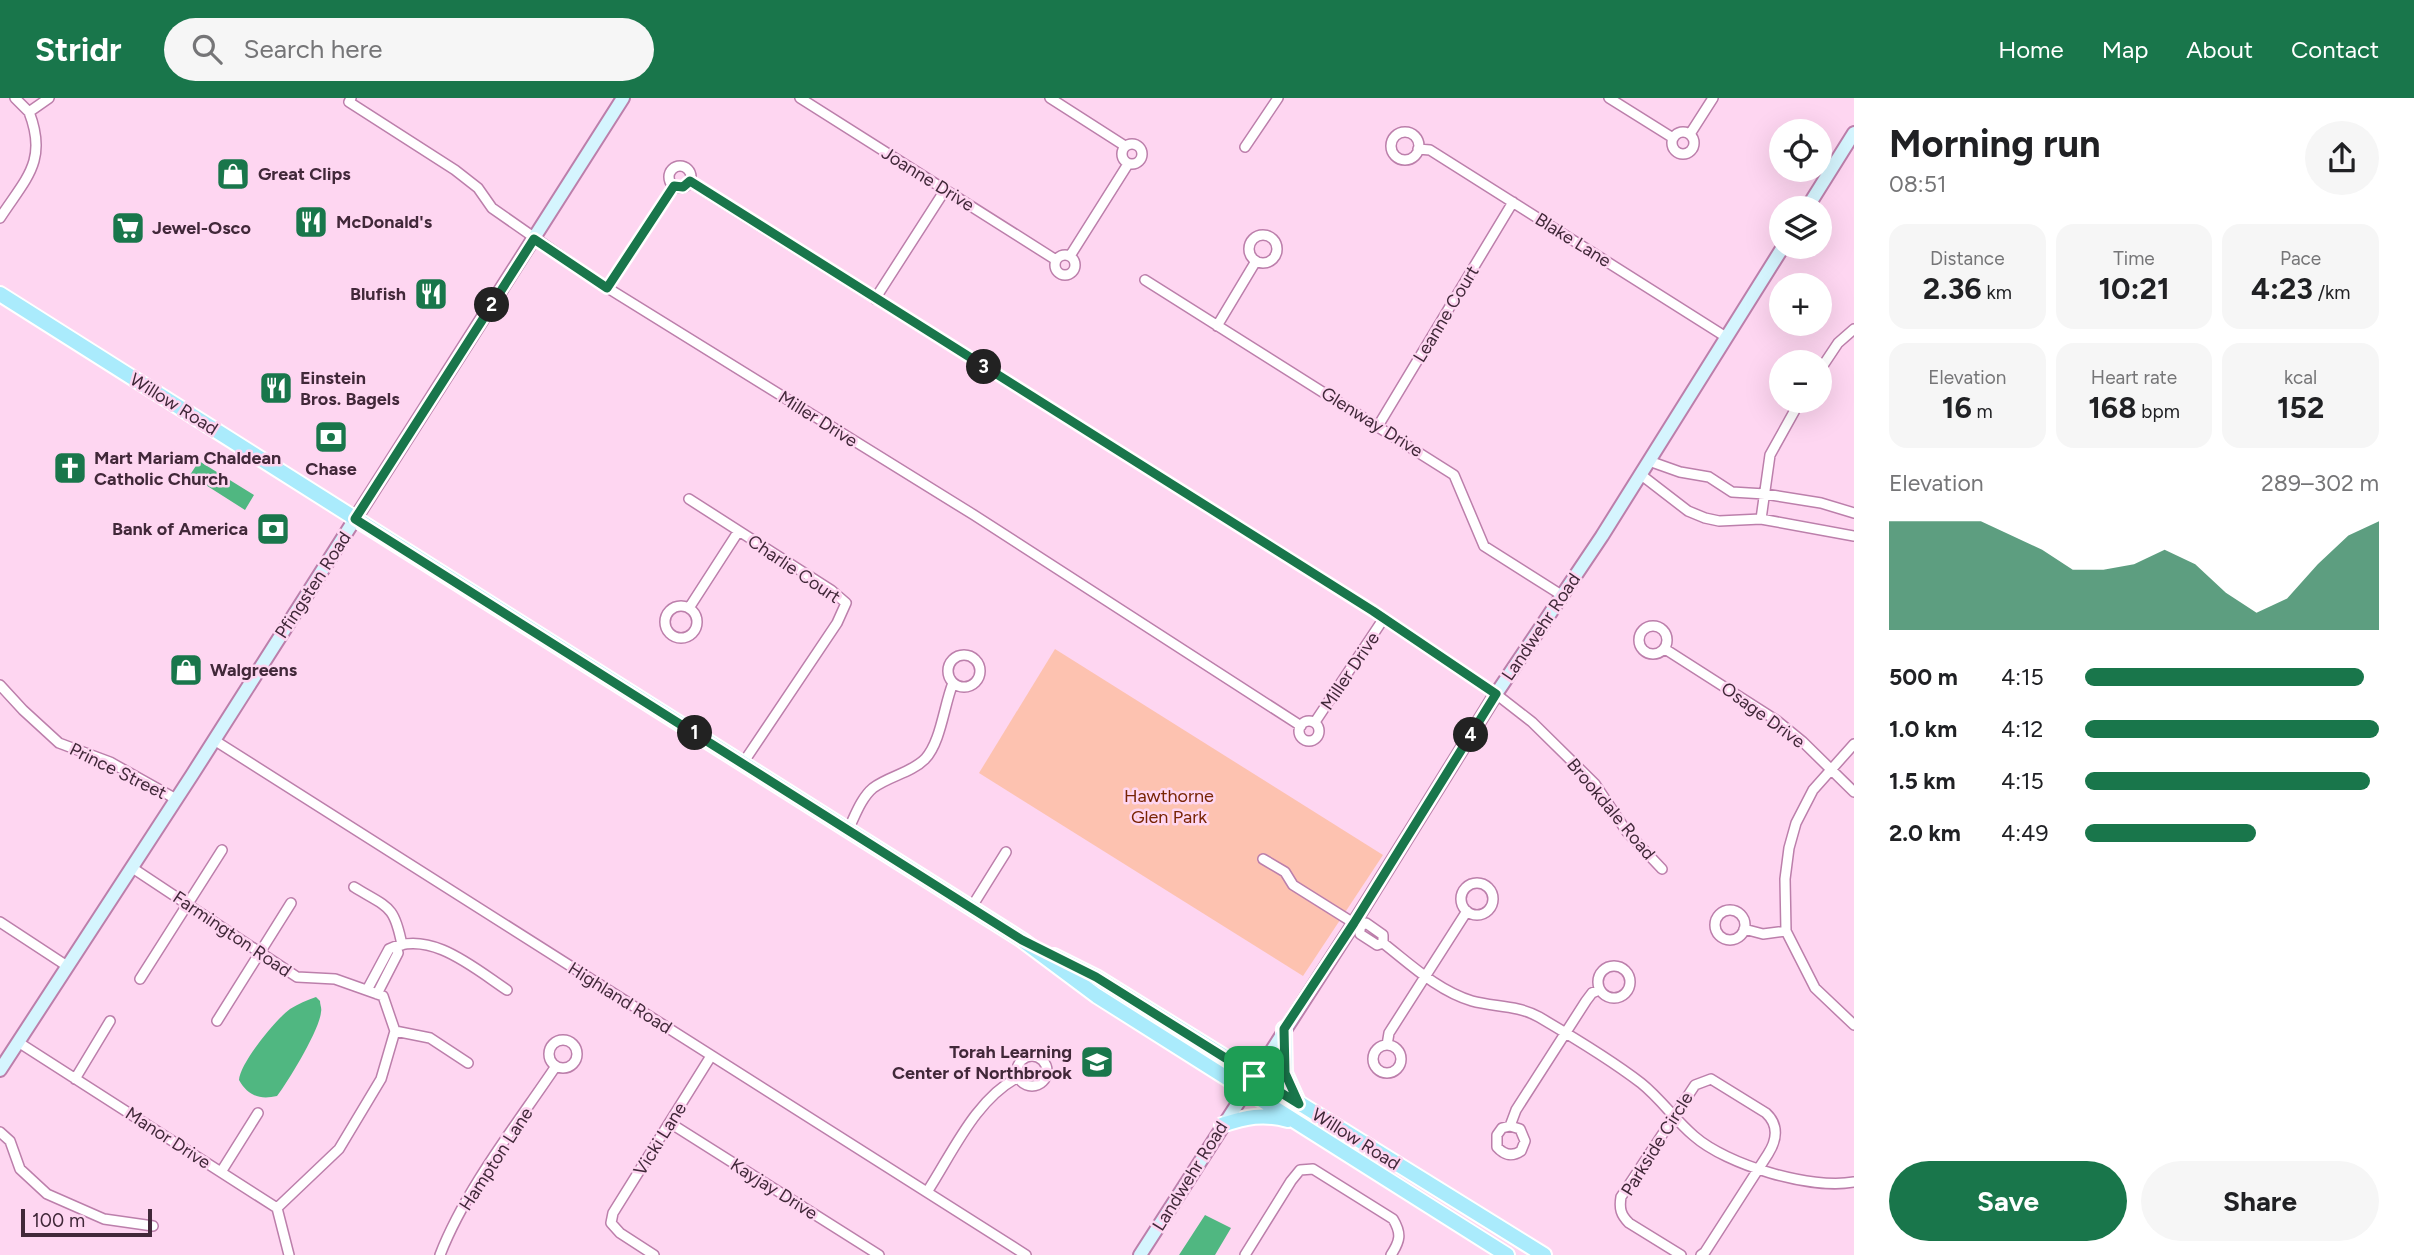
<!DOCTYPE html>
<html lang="en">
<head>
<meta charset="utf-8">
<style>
	body { margin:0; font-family:Figtree,sans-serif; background:#f6f6f6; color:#202124; height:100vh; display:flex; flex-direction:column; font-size:26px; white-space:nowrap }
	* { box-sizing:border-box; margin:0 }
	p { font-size:23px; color:#757577 }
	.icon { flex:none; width:38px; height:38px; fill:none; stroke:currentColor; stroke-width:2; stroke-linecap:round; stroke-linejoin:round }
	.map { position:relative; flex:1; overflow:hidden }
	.details { display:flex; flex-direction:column; background:#fff; width:560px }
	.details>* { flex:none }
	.tools { position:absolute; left:1769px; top:21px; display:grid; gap:14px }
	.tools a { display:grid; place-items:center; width:63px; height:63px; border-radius:50%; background:#fff; box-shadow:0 7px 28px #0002; font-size:35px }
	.scale { position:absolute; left:21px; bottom:18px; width:131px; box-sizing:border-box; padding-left:7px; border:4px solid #412839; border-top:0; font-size:19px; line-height:24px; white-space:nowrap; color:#412839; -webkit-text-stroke:5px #fed6f1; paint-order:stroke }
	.pin { position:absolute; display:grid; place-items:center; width:60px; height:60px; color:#fff; margin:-30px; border-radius:14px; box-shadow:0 4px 10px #0006 }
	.km { position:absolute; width:35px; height:35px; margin:-18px; border-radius:50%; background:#222; color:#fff; font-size:19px; line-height:35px; text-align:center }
	.round { display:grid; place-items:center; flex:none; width:74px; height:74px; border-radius:37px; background:#f6f6f6 }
	.summary { display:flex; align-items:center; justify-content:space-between; height:119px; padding:0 35px }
	h1 { font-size:38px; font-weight:700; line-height:52px }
	.metrics { display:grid; grid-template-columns:repeat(3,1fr); gap:10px; height:119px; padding:7px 35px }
	.metrics div { display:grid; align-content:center; border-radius:18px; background:#f6f6f6; text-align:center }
	.metrics b { font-size:30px; font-weight:700 }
	.metrics small { font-size:19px; font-weight:400 }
	.metrics p { font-size:19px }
	.chart { height:196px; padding:14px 35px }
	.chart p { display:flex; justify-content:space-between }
	.chart svg { width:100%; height:126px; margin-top:7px; fill:#19764b; opacity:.7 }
	.cta { display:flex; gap:14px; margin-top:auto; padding:14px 35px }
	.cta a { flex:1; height:80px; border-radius:42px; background:#19764b; color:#fff; font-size:28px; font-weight:700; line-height:80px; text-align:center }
	.cta a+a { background:#f6f6f6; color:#202124 }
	ul { padding:0 35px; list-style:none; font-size:23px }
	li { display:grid; grid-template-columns:112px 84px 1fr; align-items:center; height:52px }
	li i { height:18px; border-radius:9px; background:#19764b }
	header { display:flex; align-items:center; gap:42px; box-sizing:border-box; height:98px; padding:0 35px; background:#19764b; color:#fff }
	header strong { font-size:33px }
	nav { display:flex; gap:38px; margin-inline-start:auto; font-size:24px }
	.search { width:490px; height:63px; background:#f6f6f6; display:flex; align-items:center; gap:18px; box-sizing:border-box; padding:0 24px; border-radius:38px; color:#757577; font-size:26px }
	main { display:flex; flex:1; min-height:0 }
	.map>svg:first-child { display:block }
	.green { fill:#fdc2b0 }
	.water { fill:#50b781 }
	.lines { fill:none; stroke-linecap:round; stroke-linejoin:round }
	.minor-casing { stroke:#bc7fab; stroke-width:12 }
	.secondary-casing { stroke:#bc7fab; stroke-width:16 }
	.primary-casing { stroke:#fff; stroke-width:18 }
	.minor { stroke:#fff; stroke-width:9 }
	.secondary { stroke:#d5f5fe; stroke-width:12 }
	.primary { stroke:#aaebfc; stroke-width:14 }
	.route-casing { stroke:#fff; stroke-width:14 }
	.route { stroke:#19764b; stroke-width:9 }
	.labels { text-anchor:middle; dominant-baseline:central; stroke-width:5; stroke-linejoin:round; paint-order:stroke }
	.poi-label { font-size:18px; font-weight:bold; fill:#412839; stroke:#fed6f1; text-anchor:start }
	.street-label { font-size:18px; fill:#412839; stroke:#fed6f1 }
	.park-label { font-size:18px; fill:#782403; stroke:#fed6f1 }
</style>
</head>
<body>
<header>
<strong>Stridr</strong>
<div class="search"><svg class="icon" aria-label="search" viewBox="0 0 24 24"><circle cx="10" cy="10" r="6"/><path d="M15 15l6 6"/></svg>Search here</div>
<nav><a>Home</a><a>Map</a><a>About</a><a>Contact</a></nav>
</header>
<main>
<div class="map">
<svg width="1854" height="1157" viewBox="0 0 1854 1157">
	<rect width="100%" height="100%" fill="#fed6f1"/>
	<path class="green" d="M1055,551L1383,757L1303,878L979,675Z"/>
	<path class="water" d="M199,363L254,397L245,412L190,377Z
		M316,899L320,903C320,907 322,910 321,914C320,931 288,984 277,998C260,1002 248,998 239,982C240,965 276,921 290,911C298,906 307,902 316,899Z
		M1205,1117L1231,1130L1215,1157H1179Z"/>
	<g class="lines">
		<defs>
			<path id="minor" d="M15,0L29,14
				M351,0L349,4L455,72L478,90L492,110L598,184L974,417L1301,628
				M800,0L1056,162
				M1050,0L1125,48
				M1609,0L1673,40
				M1672 45a11 11 0 1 1 22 0a11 11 0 1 1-22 0Z
				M1391 48a14 14 0 1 1 28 0a14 14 0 1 1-28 0Z
				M1690,36L1713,0
				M1122 56a10 10 0 1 1 20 0a10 10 0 1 1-20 0Z
				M1245,49L1278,0
				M1418,51L1430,52L1726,239
				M669 79a11 11 0 1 1 22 0a11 11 0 1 1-22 0Z
				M690,84L1373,513L1496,596L1532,624L1595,686L1627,734L1662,771
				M0,120C26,80 48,63 29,14L49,0
				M1249 151a14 14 0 1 1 28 0a14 14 0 1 1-28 0Z
				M1055 167a10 10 0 1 1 20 0a10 10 0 1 1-20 0Z
				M1070,158L1128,66
				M1145,182L1454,377L1484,448L1563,498
				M607,190L674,88
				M875,201L945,92
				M1217,228L1256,163
				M1820,272L1838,245L1854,231
				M1378,328L1513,104
				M1649,363L1680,374L1709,379L1732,394L1765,396L1821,405L1854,415
				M1640,376L1688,413L1705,420L1719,423L1761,421L1854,438
				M689,401L831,492L846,505L837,525L743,665
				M1761,421L1770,357L1800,303
				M665 524a16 16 0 1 1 32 0a16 16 0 1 1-32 0Z
				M689,510L738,434
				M1639 542a14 14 0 1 1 28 0a14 14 0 1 1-28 0Z
				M1665,551L1776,622L1803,644L1854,694
				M948 573a16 16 0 1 1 32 0a16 16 0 1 1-32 0Z
				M0,587L23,612L59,645L110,664L176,701
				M1299 633a10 10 0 1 1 20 0a10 10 0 1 1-20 0Z
				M1315,624L1384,520
				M214,642L1026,1157
				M1854,646L1813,692L1796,725L1789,750L1785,781L1786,833L1815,890L1854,927
				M848,732C855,718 861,700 873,690C889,678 911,675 925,661C941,644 944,607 953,585
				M1263,761L1285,774L1293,787L1360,829V836L1377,847L1383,845C1410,866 1438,893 1472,903C1494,909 1518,907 1539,919C1573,939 1610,961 1641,985C1661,1001 1675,1022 1694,1038C1727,1067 1811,1092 1854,1084
				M131,769L297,879L335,881L383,898L395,933
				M1461 801a16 16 0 1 1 32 0a16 16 0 1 1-32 0Z
				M354,789C388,810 394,806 402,847
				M971,810L1006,754
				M1715 827a15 15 0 1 1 30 0a15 15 0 1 1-30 0Z
				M0,824L67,868
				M1360,829L1366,825L1383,837V845
				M1744,831L1763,836L1786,833
				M1598 884a16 16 0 1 1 32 0a16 16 0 1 1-32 0Z
				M140,881L222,752
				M367,892L389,851C430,831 474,870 507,892
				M377,896L398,855L396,849
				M217,923L291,805
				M395,933L430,940L468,965
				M549 956a14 14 0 1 1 28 0a14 14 0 1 1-28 0Z
				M18,944L277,1110L289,1157
				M1373 961a14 14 0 1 1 28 0a14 14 0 1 1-28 0Z
				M1387,947L1389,935L1467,813
				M1017 973a15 15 0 1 1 30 0a15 15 0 1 1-30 0Z
				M75,981L110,923
				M670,1025L879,1157
				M1510,1028L1520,1031L1525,1043L1521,1053C1512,1059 1504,1057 1497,1049V1037L1502,1030L1510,1028L1516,1012L1586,903L1592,895L1599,892
				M0,1034L10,1043L20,1071L47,1096L104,1121L153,1128
				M221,1074L258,1015
				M927,1094C953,1054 975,1002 1018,979
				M277,1110L339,1051L381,981L395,933
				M440,1157C465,1092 517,1026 556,968
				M654,1157L620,1135L611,1125L613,1115L711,958
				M1245,1157L1291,1083L1300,1072L1313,1071L1393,1121C1402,1136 1400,1143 1391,1157
				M1681,1157L1629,1125C1621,1117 1619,1111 1621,1099L1695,987L1711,981L1766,1015C1779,1027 1777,1042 1768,1056L1705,1154L1701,1157"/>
			<path id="secondary" d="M1807,110L1854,35
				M0,972L192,677L623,0
				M1140,1157L1354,825L1496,596L1602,438L1783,149"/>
			<path id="primary" d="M0,196L1022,842L1097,898L1507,1157
				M1054,858L1096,879L1544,1157
				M1284,931L1285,975L1298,1004
				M1222,1027C1246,1019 1263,1015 1288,1022"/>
		</defs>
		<use href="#minor" class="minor-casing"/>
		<use href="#secondary" class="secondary-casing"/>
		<use href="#primary" class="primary-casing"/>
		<use href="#minor" class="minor"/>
		<use href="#secondary" class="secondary"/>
		<use href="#primary" class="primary"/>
	</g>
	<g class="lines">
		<defs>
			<path id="route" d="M690,83L1373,513L1496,596L1354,825L1284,931L1285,975L1299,1006L1096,879L1022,842L355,421L534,141L607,190L674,88L683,89Z"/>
		</defs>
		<use href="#route" class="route-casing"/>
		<use href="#route" class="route"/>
	</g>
	<defs>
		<symbol id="shop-square" viewBox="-11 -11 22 22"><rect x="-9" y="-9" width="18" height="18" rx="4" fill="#19764b" stroke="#fed6f1"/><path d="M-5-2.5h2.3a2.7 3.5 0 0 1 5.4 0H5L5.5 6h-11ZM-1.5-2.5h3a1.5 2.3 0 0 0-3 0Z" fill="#fff"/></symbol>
		<symbol id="restaurant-square" viewBox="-11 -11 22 22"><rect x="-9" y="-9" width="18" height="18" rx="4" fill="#19764b" stroke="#fed6f1"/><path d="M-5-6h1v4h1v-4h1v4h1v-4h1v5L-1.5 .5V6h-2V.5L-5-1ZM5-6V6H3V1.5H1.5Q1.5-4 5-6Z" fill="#fff"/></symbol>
		<symbol id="supermarket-square" viewBox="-11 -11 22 22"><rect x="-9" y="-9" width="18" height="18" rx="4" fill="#19764b" stroke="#fed6f1"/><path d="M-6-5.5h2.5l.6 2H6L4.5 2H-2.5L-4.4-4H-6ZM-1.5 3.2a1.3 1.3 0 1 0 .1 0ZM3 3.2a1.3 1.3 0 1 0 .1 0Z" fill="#fff"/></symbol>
		<symbol id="bank-square" viewBox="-11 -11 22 22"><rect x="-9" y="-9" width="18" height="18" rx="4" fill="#19764b" stroke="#fed6f1"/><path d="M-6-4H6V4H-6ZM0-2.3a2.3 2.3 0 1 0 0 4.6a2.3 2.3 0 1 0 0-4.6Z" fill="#fff"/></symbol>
		<symbol id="church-square" viewBox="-11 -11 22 22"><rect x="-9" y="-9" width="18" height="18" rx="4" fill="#19764b" stroke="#fed6f1"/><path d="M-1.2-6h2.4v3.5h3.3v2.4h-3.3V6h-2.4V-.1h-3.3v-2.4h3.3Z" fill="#fff"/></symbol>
		<symbol id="school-square" viewBox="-11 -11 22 22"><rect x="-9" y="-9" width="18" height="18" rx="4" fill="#19764b" stroke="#fed6f1"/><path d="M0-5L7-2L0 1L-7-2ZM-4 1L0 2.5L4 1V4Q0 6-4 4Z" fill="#fff"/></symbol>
	</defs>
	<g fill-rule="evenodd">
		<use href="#shop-square" x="214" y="57" width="38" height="38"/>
		<use href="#restaurant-square" x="292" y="105" width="38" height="38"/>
		<use href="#supermarket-square" x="109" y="111" width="38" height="38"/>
		<use href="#restaurant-square" x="412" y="177" width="38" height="38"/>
		<use href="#restaurant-square" x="257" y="271" width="38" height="38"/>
		<use href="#bank-square" x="312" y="320" width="38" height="38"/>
		<use href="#church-square" x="51" y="351" width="38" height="38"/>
		<use href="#bank-square" x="254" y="412" width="38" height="38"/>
		<use href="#shop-square" x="167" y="553" width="38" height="38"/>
		<use href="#school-square" x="1078" y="945" width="38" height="38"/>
	</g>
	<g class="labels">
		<g class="poi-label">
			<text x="258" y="76">Great Clips</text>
			<text x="336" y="124">McDonald's</text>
			<text x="152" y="130">Jewel-Osco</text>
			<text x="406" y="196" text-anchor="end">Blufish</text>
			<text x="300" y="280">Einstein<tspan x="300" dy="21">Bros. Bagels</tspan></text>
			<text x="94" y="360">Mart Mariam Chaldean<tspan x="94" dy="21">Catholic Church</tspan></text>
			<text x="331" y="371" text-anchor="middle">Chase</text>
			<text x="248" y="431" text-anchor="end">Bank of America</text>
			<text x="210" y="572">Walgreens</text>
			<text x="1072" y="954" text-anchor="end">Torah Learning<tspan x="1072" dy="21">Center of Northbrook</tspan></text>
		</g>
		<g class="street-label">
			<text transform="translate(928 81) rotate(32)">Joanne Drive</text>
			<text transform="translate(1573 142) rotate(32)">Blake Lane</text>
			<text transform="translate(1446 216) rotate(-59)">Leanne Court</text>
			<text transform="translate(174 306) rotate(32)">Willow Road</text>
			<text transform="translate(818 321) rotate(32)">Miller Drive</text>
			<text transform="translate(1372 324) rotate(32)">Glenway Drive</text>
			<text transform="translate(794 471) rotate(34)">Charlie Court</text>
			<text transform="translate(313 487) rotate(-57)">Pfingsten Road</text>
			<text transform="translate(1541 529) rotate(-56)">Landwehr Road</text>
			<text transform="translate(1350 573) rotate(-56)">Miller Drive</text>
			<text transform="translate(1763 617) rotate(36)">Osage Drive</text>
			<text transform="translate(118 673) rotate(26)">Prince Street</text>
			<text transform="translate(1611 711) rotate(50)">Brookdale Road</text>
			<text transform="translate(232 836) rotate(34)">Farmington Road</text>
			<text transform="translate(620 900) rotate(32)">Highland Road</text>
			<text transform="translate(168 1040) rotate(33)">Manor Drive</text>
			<text transform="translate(660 1041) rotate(-58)">Vicki Lane</text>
			<text transform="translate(1356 1041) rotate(32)">Willow Road</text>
			<text transform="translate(1657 1046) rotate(-58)">Parkside Circle</text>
			<text transform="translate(496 1061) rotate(-57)">Hampton Lane</text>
			<text transform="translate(1190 1078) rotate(-58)">Landwehr Road</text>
			<text transform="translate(774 1091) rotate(32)">Kayjay Drive</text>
		</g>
		<g class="park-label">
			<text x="1169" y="698">Hawthorne<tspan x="1169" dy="21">Glen Park</tspan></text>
		</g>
	</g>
</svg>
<div class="tools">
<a><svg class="icon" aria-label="locate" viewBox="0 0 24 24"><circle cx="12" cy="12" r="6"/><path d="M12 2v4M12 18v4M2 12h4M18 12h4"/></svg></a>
<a><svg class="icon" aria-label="layers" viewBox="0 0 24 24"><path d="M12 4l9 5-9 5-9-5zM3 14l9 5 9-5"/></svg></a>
<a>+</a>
<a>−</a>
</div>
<div class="scale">100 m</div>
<div class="pin" style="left:1254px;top:978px;background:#1e9e55"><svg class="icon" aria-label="arrive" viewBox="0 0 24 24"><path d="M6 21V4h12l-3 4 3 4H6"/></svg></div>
<b class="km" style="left:695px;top:635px">1</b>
<b class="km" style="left:492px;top:207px">2</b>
<b class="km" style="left:984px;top:269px">3</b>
<b class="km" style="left:1471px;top:637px">4</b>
</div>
<section class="details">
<div class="summary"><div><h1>Morning run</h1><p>08:51</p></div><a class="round"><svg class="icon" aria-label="share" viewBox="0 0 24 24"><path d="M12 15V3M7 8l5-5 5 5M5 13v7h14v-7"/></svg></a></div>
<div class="metrics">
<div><p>Distance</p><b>2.36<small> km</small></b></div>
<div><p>Time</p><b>10:21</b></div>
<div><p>Pace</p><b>4:23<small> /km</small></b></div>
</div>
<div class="metrics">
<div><p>Elevation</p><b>16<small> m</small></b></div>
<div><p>Heart rate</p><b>168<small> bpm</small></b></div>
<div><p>kcal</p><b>152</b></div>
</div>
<div class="chart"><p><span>Elevation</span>289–302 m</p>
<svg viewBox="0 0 160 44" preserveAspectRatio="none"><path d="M0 44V6L10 6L20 6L30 6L40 11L50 16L60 23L70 23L80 21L90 16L100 21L110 31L120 38L130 33L140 21L150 11L160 6V44z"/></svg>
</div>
<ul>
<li><b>500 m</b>4:15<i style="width:95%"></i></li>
<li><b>1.0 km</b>4:12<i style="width:100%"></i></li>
<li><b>1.5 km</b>4:15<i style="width:97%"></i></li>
<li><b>2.0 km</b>4:49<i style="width:58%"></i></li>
</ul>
<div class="cta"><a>Save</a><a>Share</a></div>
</section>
</main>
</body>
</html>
